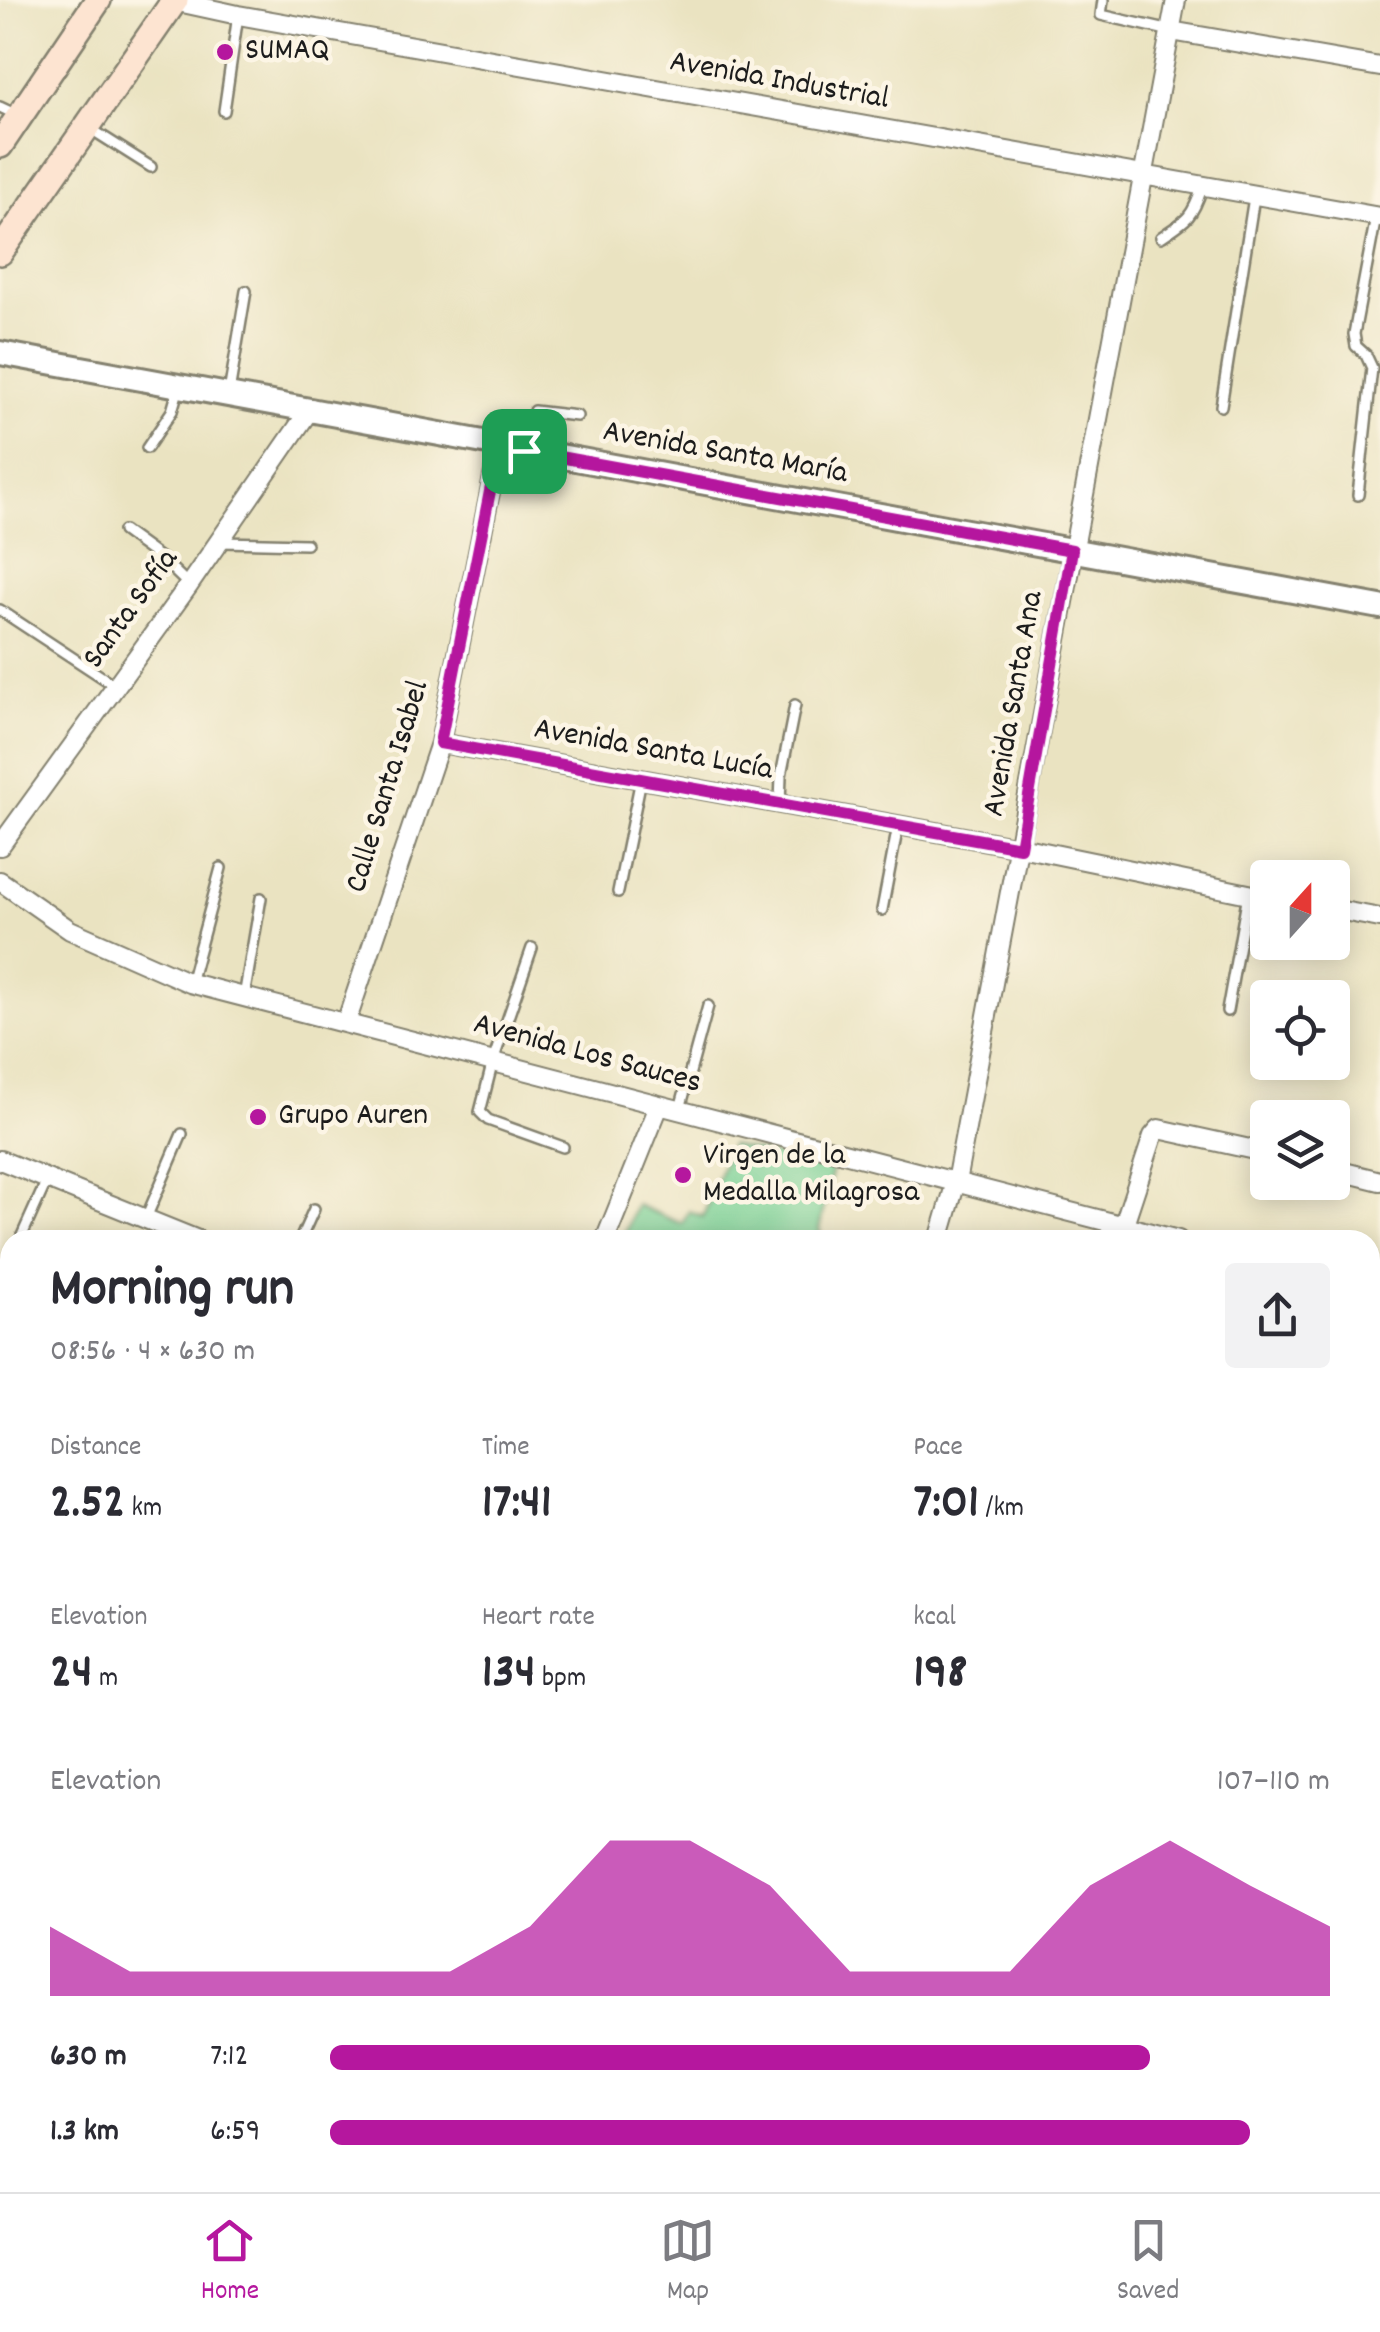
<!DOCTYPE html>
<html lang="en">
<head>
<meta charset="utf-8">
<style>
	body { margin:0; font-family:Dekko,sans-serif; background:#f2f2f3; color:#2b2b33; height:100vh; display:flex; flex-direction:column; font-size:38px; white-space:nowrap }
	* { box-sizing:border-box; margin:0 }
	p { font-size:32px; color:#7c7c81 }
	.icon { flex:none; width:55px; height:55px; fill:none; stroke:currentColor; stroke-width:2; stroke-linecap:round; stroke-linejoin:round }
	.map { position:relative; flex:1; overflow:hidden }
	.sheet { position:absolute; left:0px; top:1230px; width:1380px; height:962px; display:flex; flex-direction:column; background:#fff; border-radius:30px 30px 0 0; box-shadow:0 5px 25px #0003 }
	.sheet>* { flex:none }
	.needle { width:65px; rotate:21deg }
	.buttons { position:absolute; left:1250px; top:860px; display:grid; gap:20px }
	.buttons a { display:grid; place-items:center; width:100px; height:100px; border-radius:10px; background:#fff; box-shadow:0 5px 25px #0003; font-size:50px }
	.pin { position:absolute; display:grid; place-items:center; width:85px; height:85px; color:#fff; margin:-42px; border-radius:20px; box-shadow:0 5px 15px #0006 }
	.round { display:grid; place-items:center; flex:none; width:105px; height:105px; border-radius:10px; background:#f2f2f3 }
	.headline { display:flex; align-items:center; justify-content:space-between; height:170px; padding:0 50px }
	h1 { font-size:55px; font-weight:700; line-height:75px }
	.stats { display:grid; grid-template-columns:repeat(3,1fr); gap:15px; height:170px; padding:10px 50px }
	.stats div { display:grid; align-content:center }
	.stats b { font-size:50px; font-weight:700 }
	.stats small { font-size:28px; font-weight:400 }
	.stats p { font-size:28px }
	.chart { height:280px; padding:20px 50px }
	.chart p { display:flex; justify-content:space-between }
	.chart svg { width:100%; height:180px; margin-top:10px; fill:#b5179e; opacity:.7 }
	ul { padding:0 50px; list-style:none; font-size:32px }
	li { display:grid; grid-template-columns:160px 120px 1fr; align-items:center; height:75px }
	li i { height:25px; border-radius:12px; background:#b5179e }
	.tab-bar { display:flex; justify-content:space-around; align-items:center; height:140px; border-top:2px solid #e1e1e2; background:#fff; font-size:28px; color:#7c7c81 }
	.tab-bar a { display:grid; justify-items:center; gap:5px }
	.tab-bar .selected { color:#b5179e }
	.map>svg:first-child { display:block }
	.green { fill:#79d094; stroke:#4a7658; stroke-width:2.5 }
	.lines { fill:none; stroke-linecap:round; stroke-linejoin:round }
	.service-casing { stroke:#83806e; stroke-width:14 }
	.pedestrian-casing { stroke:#83806e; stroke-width:19 }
	.minor-casing { stroke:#83806e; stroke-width:22 }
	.tertiary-casing { stroke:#83806e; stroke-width:28 }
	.secondary-casing { stroke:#83806e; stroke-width:30 }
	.service { stroke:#fff; stroke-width:9 }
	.pedestrian { stroke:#fff; stroke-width:14 }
	.minor { stroke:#fff; stroke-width:18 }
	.tertiary { stroke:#fff; stroke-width:22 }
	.secondary { stroke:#fde4d1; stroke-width:25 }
	.route-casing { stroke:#fff; stroke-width:20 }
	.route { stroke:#b5179e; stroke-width:12 }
	.poi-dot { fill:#b5179e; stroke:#fcf5e5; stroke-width:4 }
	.labels { text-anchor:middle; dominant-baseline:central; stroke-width:9; stroke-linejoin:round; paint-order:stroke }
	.poi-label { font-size:32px; fill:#1c1c1c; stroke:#fcf5e5; text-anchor:start }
	.street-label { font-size:32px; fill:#1c1c1c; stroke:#fcf5e5 }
</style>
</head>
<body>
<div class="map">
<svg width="1380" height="2192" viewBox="0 0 1380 2192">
	<rect width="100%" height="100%" fill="#fcf5e5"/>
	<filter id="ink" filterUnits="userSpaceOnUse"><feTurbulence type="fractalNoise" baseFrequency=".01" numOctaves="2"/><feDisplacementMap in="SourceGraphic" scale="20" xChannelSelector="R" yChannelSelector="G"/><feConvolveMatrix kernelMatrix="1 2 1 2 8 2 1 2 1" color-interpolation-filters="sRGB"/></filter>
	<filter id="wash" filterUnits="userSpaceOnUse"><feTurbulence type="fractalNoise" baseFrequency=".0048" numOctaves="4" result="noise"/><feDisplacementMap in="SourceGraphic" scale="40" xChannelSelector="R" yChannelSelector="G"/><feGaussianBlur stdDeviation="2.25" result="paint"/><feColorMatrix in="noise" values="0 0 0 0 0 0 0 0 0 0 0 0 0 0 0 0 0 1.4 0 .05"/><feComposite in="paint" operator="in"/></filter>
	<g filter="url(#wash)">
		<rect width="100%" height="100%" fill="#eae3c1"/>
		<path class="green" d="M730,1145L832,1168L819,1230L824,1240H622L636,1205L682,1224L689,1211L703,1217Z
			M0,1848L10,1852V2018L0,2014Z
			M842,2182L866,2192H456L432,2183Z"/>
	</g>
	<g filter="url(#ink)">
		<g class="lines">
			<defs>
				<path id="service" d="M1103,0L1101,15L1171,31
					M0,107L17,115
					M224,111L238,15
					M91,129L151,167
					M1161,237C1187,220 1192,218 1202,188
					M229,393L246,291
					M1221,406L1254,197
					M147,448L172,411L179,387
					M525,448L534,411L577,416
					M1358,495L1372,368L1366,355L1356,346L1354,334L1376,217
					M123,531L163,560L189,585
					M220,542L306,544
					M0,610L114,685
					M780,804L781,776L795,705
					M618,892L641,779
					M882,910L898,826
					M532,948L493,1061L480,1112L488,1120L563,1147
					M190,983L221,868
					M244,997L261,898
					M1227,1011L1248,894
					M680,1109L708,1006
					M146,1218L182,1134
					M20,1240L47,1180
					M300,1240L314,1209
					M364,1240L365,1237
					M3,1276L10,1261
					M938,2182L940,2192"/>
				<path id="pedestrian" d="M0,2180L31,2192"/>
				<path id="minor" d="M169,0L238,15L1380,217
					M1171,31L1380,67
					M440,743L1020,847L1268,898
					M0,846L189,585L311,408
					M0,881L70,930L190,983L1178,1240
					M1332,909L1380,918
					M346,1023L440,743L499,447
					M0,1160L198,1240
					M1332,1169L1380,1181
					M1124,1224L1153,1136L1159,1129L1268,1153
					M605,1240L659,1106
					M939,1240L956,1182L1176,0
					M1370,1296L1380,1299
					M1370,1491L1380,1472
					M1370,1657L1380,1662
					M1370,1755L1380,1744
					M30,2192L34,2182
					M177,2192L181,2182"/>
				<path id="tertiary" d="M0,353L1380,607
					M0,1457L10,1461
					M1370,2021L1380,2027"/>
				<path id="secondary" d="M0,145L98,0
					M0,252L175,0
					M0,1828L10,1832
					M0,2015L10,2019
					M422,2182L445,2192
					M885,2182L911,2192"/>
			</defs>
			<use href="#service" class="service-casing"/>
			<use href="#pedestrian" class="pedestrian-casing"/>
			<use href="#minor" class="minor-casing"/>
			<use href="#tertiary" class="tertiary-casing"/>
			<use href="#secondary" class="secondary-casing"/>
			<use href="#service" class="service"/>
			<use href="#pedestrian" class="pedestrian"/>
			<use href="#minor" class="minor"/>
			<use href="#tertiary" class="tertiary"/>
			<use href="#secondary" class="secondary"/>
		</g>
	</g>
	<g class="lines" filter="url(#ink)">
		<defs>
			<path id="route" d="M499,446L1072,550L1020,847L440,743Z"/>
		</defs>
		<use href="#route" class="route-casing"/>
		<use href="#route" class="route"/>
	</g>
	<g class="poi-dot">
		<circle cx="225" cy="52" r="10"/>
		<circle cx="258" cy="1117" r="10"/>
		<circle cx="683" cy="1175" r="10"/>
	</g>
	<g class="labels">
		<g class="poi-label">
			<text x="245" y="52">SUMAQ</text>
			<text x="278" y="1117">Grupo Auren</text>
			<text x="703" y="1157">Virgen de la<tspan x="703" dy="37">Medalla Milagrosa</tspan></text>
		</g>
		<g class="street-label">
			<text transform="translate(779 82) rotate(10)">Avenida Industrial</text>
			<text transform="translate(725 454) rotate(10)">Avenida Santa María</text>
			<text transform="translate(132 610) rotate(-54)">Santa Sofía</text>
			<text transform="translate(1015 704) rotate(-80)">Avenida Santa Ana</text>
			<text transform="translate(653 751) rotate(10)">Avenida Santa Lucía</text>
			<text transform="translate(389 787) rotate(-73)">Calle Santa Isabel</text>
			<text transform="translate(587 1055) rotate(15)">Avenida Los Sauces</text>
		</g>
	</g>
</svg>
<div class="buttons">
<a><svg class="needle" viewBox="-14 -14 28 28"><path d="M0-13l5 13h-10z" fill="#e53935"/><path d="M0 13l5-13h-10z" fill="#7c7c81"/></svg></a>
<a><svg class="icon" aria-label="locate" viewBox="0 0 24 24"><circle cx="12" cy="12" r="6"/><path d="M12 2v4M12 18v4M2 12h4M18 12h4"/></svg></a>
<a><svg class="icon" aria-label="layers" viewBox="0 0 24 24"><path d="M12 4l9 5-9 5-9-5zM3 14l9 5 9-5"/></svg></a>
</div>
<div class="pin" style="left:524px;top:451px;background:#1e9e55"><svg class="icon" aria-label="arrive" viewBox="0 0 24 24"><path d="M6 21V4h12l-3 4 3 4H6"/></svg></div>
<section class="sheet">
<div class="headline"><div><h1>Morning run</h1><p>08:56 · 4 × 630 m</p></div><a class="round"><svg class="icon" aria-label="share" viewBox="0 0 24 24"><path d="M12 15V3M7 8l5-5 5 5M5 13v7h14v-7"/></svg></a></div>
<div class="stats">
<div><p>Distance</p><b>2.52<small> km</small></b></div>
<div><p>Time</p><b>17:41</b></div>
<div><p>Pace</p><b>7:01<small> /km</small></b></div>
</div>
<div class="stats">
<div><p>Elevation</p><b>24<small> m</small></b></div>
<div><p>Heart rate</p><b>134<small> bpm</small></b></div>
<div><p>kcal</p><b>198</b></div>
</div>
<div class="chart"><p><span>Elevation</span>107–110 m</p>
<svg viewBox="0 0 160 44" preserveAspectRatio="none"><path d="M0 44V27L10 38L20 38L30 38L40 38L50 38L60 27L70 6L80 6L90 17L100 38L110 38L120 38L130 17L140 6L150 17L160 27V44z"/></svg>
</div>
<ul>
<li><b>630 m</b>7:12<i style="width:82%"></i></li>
<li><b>1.3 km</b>6:59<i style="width:92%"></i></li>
</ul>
</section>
</div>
<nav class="tab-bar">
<a class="selected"><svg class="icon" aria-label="home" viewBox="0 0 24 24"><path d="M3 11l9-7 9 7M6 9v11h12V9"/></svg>Home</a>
<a><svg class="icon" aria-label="map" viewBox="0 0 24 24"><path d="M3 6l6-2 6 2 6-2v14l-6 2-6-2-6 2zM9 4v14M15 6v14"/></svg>Map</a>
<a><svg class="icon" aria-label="saved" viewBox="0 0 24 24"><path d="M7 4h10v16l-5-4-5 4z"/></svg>Saved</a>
</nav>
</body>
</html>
